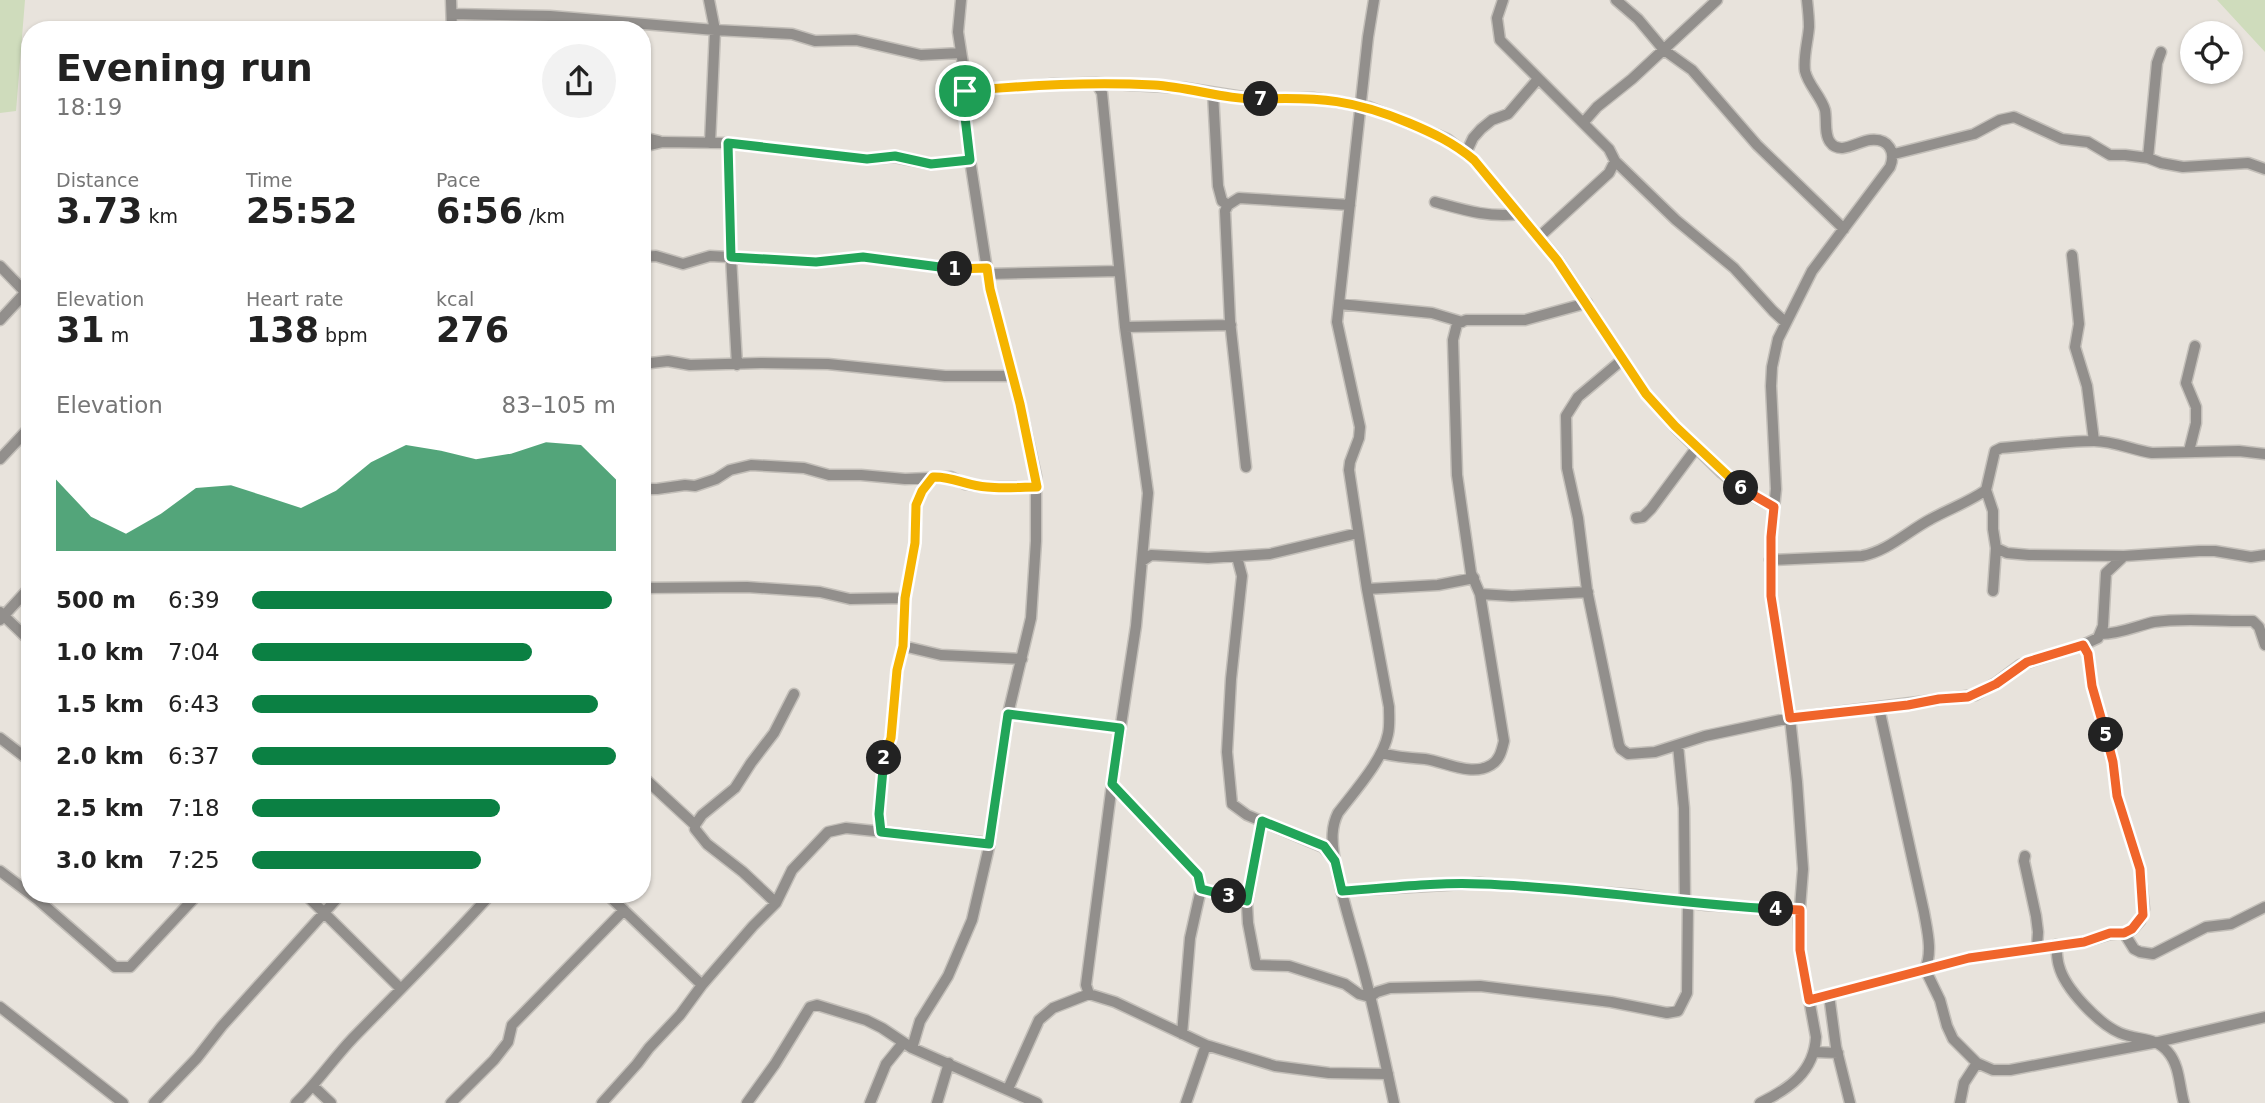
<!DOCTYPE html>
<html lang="en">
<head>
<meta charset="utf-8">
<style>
	body { margin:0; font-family:"DejaVu Sans",sans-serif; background:#f2f2f2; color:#222; height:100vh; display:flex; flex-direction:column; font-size:26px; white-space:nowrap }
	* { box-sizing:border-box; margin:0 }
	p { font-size:23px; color:#767676 }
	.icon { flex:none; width:38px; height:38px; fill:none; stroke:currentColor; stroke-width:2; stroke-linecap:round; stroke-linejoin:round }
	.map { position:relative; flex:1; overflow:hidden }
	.side { position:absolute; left:21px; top:21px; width:630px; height:882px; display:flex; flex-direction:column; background:#fff; border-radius:28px; box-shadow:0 2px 5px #0004 }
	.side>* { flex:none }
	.fabs { position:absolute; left:2180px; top:21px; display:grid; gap:14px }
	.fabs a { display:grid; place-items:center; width:63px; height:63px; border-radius:50%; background:#fff; box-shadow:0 2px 5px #0004; font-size:35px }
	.pin { position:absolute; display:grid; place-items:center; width:60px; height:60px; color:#fff; margin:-30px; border:4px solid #fff; border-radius:50%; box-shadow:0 2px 7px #0007 }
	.km { position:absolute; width:35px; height:35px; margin:-18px; border-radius:50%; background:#222; color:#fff; font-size:19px; line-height:35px; text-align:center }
	.round { display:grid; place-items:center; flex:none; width:74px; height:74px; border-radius:37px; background:#f2f2f2 }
	.head { display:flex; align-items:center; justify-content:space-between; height:119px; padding:0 35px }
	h1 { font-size:38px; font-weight:600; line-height:52px }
	.stats { display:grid; grid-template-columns:repeat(3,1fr); gap:10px; height:119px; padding:7px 35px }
	.stats div { display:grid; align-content:center }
	.stats b { font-size:35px; font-weight:600 }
	.stats small { font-size:19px; font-weight:400 }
	.stats p { font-size:19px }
	.chart { height:196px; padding:14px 35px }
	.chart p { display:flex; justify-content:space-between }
	.chart svg { width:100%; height:126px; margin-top:7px; fill:#0b8043; opacity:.7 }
	ul { padding:0 35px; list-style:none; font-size:23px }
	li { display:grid; grid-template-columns:112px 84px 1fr; align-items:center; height:52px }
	li i { height:18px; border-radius:9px; background:#0b8043 }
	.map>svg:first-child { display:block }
	.green { fill:#cfdcbc }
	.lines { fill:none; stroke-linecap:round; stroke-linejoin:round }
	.minor-casing { stroke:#c3bfb9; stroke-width:13 }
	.minor { stroke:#928f8c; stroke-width:10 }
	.split-1-casing { stroke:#fff; stroke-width:14 }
	.split-2-casing { stroke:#fff; stroke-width:14 }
	.split-3-casing { stroke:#fff; stroke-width:14 }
	.split-4-casing { stroke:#fff; stroke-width:14 }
	.split-5-casing { stroke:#fff; stroke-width:14 }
	.split-6-casing { stroke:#fff; stroke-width:14 }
	.split-7-casing { stroke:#fff; stroke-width:14 }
	.split-8-casing { stroke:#fff; stroke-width:14 }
	.split-1 { stroke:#22a559; stroke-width:9 }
	.split-2 { stroke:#f5b400; stroke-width:9 }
	.split-3 { stroke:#22a559; stroke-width:9 }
	.split-4 { stroke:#22a559; stroke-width:9 }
	.split-5 { stroke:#f0652b; stroke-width:9 }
	.split-6 { stroke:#f0652b; stroke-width:9 }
	.split-7 { stroke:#f5b400; stroke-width:9 }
	.split-8 { stroke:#f5b400; stroke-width:9 }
</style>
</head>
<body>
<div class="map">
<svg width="2265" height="1103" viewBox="0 0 2265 1103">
	<rect width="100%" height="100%" fill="#e8e3dc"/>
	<path class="green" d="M0,0H25L16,111L0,113Z
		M2217,0H2265V52Z"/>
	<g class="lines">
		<defs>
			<path id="minor" d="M451,0L452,30
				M709,0L715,30L710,143
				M1374,0L1368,37L1337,322L1360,427L1359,438L1350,462L1349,470L1367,589L1389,707C1389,716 1390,725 1388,734C1383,760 1354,792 1338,813C1331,827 1332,841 1334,855C1340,896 1355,936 1365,976C1376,1018 1385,1061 1394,1103
				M1503,0L1497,18L1500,40L1609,149L1615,161L1609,173L1539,237
				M1616,0L1638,19L1664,50L1692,70L1757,145L1844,229
				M452,14L550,16L715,30L792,34L815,41L856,40L921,55L961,53
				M1096,83L1102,93L1125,327L1148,493L1136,626L1112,784L1086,985L1089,994L1115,1002L1206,1045L1275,1066L1329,1073L1388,1074
				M965,91L1054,84L1096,83L1185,88L1255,99L1313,98L1369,107L1447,139L1474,160L1557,259L1646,394L1675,427L1722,473L1747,493L1774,507
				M1213,93L1218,186L1222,201L1228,205
				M1583,123L1597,107L1632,79L1717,0
				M642,137L659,141
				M728,143L731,257L737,365
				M642,147L663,142L728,143L867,159L895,157L931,164L970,160
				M1466,153L1473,138L1481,129L1492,120L1508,114L1538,79
				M1894,154L1974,134L2000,120L2014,117L2062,139L2088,142L2110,155H2125L2148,158L2161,163L2183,167L2248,163L2265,169
				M2148,158L2157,63L2161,52
				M1615,161L1676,220L1734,268L1773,311L1785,322
				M1435,202C1464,210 1489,218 1519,214
				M2072,255L2079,324L2075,347L2087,386L2094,441
				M642,257L656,256L683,264L710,256L816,262L863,257L957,269L987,268
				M0,266L30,297
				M988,274L1119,271
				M1339,304L1432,313L1462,322
				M0,320L25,293
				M1125,327L1231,325
				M1622,360L1578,397L1566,416L1567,468L1578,518L1587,590L1619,745L1621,749L1628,754L1655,752L1705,736L1790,718L1975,695L1996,683L2020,665L2083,645L2098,638L2103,626L2106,573L2124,556
				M642,364L668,361L690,365L761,363L828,364L945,376H1012
				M2189,451L2196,423V407L2186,383L2195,346
				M0,459L30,427
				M1246,467L1230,321L1225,211L1228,205L1239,198L1350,205
				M642,489H657L685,485L695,486L716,479L730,470L751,465L804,468L829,475H861L905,479L951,477L965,484L987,487H1036
				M1636,518L1643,517L1651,509L1697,447
				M1996,548L2007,553L2029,555L2124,556L2199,551H2215L2251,557L2265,555
				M1237,557L1242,576L1231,679L1227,752L1232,804L1247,815L1323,847L1334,859
				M1770,560L1862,556C1888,551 1908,531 1931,519C1949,509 1969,502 1986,490
				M1142,561L1151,555L1208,558L1270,554L1358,533
				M642,588L747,587L820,592L850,599L905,598
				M1367,589L1438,585L1474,578
				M1993,591L1996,548L1993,529V511L1986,490L1995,451L2001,448C2032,446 2063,441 2094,441C2114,441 2132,450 2152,453L2239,451L2265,454
				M1480,594L1512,596L1588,592
				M0,612L30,641
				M0,620L30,587
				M2101,634C2120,634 2136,626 2154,622C2186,617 2220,622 2253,621L2259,627L2265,645
				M903,646L941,655L1022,659
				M1879,708L1924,912C1927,930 1933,952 1925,969L1940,1000L1947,1026L1953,1039L1977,1063L1993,1070H2010L2158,1042L2265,1017
				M1008,714L1120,728
				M0,738L30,761
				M1678,745L1684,808L1685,902
				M1381,753C1396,757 1410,758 1425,759C1446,762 1471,777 1491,765C1500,760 1502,749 1504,741L1480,594L1471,573L1457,475L1453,340L1457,324L1466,320H1525L1587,303
				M642,776L695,825
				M1112,784L1198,875L1201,889L1190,938L1182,1034
				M1262,821L1247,904L1248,923L1256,965L1289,966L1345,984L1359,994L1370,997L1377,992L1390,988L1480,986L1611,1002L1667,1013L1678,1011L1687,993L1688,903
				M881,832L879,814L884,760L891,738L897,670L903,646L905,598L915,543L916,505L922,491L933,477
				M2025,856L2024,861L2036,916L2038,932L2037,947
				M0,871L37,899L115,967H130L198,894
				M1201,889L1247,901
				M1342,891L1479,883L1635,895L1706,905L1800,910
				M305,894L401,989
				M607,894L702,985
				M776,903L743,872L707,844L695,829V825L702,815L735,788L751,763L774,733L794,694
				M2124,933L2134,949L2140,952L2153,954L2206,927L2231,924L2265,907
				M2056,945C2057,952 2057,960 2059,966C2065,989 2099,1024 2120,1033C2138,1041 2155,1036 2168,1052C2180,1066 2179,1086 2184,1103
				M1829,995L1836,1047L1850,1103
				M1809,1000L1969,958L2084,942L2110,934L2124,933L2132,930L2140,921L2144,909L2140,869L2117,796L2113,763L2092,686L2088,654L2083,645
				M0,1007L123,1103
				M912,1048L920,1021L948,976L972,920L989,847L1008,714L1031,618L1036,541V476L1020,404L990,289L970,160L965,117V77L958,32L961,0
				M1815,1052L1838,1053
				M313,1086L331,1103
				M1008,1089L1039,1020L1053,1008L1089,994
				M154,1103L197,1058L222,1026L341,894
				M296,1103C317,1083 333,1059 353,1038C399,991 446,944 491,894
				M451,1103L494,1060L508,1042L512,1025L624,910
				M602,1103L637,1064L649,1048L680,1015L702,985L753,926L776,903L792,870L828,832L846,828L989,843
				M747,1103L775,1064L810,1007L817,1005L866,1020L882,1028L912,1048L1037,1103
				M870,1103L886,1064L903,1043
				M937,1103L949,1063
				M1186,1103L1206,1045
				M1760,1103C1789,1089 1814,1072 1816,1037L1800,950L1799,921L1803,869L1797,782L1790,718L1771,596V537L1776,489L1771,386L1772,367L1778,339L1812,271L1890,167C1896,152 1889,138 1870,140C1858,141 1840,156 1830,142C1824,134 1827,120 1825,110C1821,96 1808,85 1805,71C1803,57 1808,41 1809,27C1809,18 1808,9 1807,0
				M1960,1103L1964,1083L1977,1063"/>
		</defs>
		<use href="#minor" class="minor-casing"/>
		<use href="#minor" class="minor"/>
	</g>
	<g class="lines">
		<defs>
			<path id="split-1" d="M955,269L863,257L816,262L731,257L728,143L867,159L895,156L931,164L970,160L965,117V91"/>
			<path id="split-2" d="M884,758L891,738L897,670L903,646L905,598L915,543L916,505L922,491L933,477C952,476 967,486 987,487C1003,489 1020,487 1037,487L1020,404L990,289L987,268L955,269"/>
			<path id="split-3" d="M884,758L879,814L881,832L989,844L1008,714L1120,728L1112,784L1198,875L1201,889L1229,896"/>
			<path id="split-4" d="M1229,896L1247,901L1262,821L1324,846L1335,861L1342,891C1388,888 1435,882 1481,884C1580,887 1677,904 1776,909"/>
			<path id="split-5" d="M1776,909L1800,910V950L1809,1000L1969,958L2084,942L2110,933H2124L2132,929L2143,915L2140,869L2117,796L2113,762L2106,735"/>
			<path id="split-6" d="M1741,488L1774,507L1771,537V596L1790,718L1908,705L1939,699L1968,697L1996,684L2027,662L2083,645L2088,654L2092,686L2106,735"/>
			<path id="split-7" d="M1261,99C1320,97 1355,100 1409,123C1433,133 1454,143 1474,160L1557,260L1646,394L1675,426L1741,488"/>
			<path id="split-8" d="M965,91C1028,85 1091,82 1154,85C1190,87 1226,100 1261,99"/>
		</defs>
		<use href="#split-1" class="split-1-casing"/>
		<use href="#split-2" class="split-2-casing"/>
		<use href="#split-3" class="split-3-casing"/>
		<use href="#split-4" class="split-4-casing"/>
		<use href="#split-5" class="split-5-casing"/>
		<use href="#split-6" class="split-6-casing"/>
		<use href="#split-7" class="split-7-casing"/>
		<use href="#split-8" class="split-8-casing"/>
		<use href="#split-1" class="split-1"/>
		<use href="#split-2" class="split-2"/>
		<use href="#split-3" class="split-3"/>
		<use href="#split-4" class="split-4"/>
		<use href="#split-5" class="split-5"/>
		<use href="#split-6" class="split-6"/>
		<use href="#split-7" class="split-7"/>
		<use href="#split-8" class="split-8"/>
	</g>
</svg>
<div class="fabs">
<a><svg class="icon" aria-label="locate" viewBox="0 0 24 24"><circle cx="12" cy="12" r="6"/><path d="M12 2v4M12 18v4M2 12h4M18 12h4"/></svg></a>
</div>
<div class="pin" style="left:965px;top:91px;background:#1e9e55"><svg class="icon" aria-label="arrive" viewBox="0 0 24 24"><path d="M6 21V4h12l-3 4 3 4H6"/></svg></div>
<b class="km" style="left:955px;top:269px">1</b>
<b class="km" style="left:884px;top:758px">2</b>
<b class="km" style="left:1229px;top:896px">3</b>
<b class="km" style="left:1776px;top:909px">4</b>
<b class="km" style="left:2106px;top:735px">5</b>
<b class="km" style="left:1741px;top:488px">6</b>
<b class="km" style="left:1261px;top:99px">7</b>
<section class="side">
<div class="head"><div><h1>Evening run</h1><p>18:19</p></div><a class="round"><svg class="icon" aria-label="share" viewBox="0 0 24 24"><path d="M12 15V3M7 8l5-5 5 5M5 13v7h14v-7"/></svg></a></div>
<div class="stats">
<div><p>Distance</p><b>3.73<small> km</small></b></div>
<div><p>Time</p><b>25:52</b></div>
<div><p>Pace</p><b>6:56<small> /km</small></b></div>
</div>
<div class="stats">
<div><p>Elevation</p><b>31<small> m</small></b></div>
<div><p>Heart rate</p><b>138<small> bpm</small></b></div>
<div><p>kcal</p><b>276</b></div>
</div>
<div class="chart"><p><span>Elevation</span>83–105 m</p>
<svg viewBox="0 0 160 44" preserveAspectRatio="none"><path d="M0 44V19L10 32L20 38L30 31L40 22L50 21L60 25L70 29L80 23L90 13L100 7L110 9L120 12L130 10L140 6L150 7L160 19V44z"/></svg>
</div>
<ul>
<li><b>500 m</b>6:39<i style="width:99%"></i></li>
<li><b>1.0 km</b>7:04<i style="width:77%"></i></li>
<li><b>1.5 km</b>6:43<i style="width:95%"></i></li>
<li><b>2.0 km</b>6:37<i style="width:100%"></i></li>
<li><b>2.5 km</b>7:18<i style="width:68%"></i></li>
<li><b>3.0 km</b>7:25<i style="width:63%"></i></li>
</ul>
</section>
</div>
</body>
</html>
